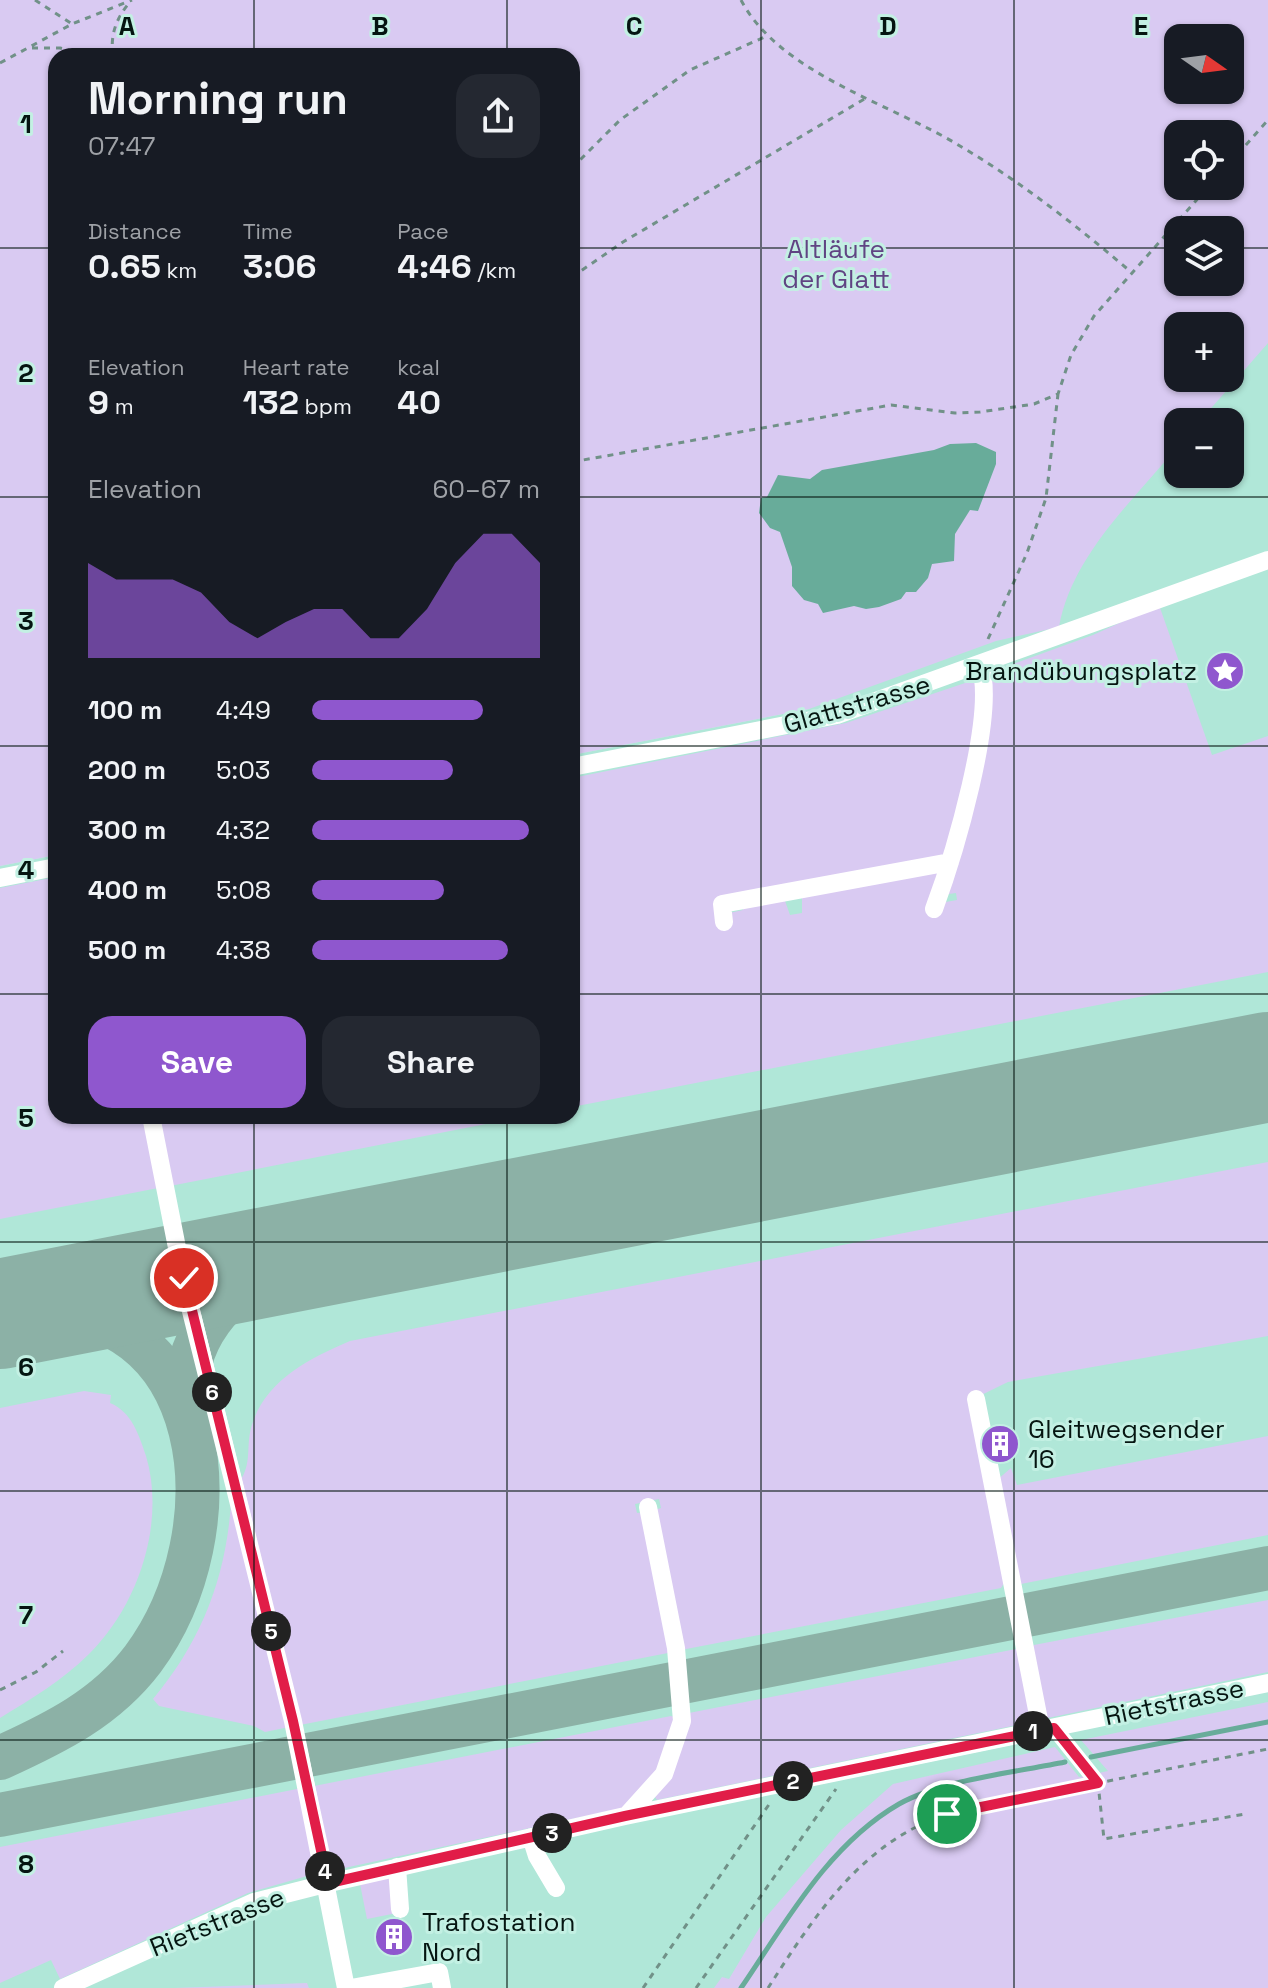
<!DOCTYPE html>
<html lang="en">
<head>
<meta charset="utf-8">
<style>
	body { margin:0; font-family:"Space Grotesk",sans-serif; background:#242831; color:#f1f3f6; height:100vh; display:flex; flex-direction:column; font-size:30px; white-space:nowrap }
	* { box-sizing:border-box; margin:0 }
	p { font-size:26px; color:#9ea1a6 }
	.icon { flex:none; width:44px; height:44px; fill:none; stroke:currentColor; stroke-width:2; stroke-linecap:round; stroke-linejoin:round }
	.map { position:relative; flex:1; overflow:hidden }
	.side { position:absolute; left:48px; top:48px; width:532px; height:1076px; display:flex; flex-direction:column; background:#171b24; border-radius:24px; box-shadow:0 2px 6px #0004 }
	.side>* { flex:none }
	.needle { width:52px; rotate:104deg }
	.tools { position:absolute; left:1164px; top:24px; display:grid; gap:16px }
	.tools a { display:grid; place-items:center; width:80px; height:80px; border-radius:16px; background:#171b24; box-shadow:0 2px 6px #0004; font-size:40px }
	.pin { position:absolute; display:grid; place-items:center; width:68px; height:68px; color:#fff; margin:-34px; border:4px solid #fff; border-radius:50%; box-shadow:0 2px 8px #0007 }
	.km { position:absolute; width:40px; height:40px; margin:-20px; border-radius:50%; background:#222; color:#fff; font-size:22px; line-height:40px; text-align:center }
	.round { display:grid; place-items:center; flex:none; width:84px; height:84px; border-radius:24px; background:#242831 }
	.summary { display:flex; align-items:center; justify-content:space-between; height:136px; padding:0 40px }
	h1 { font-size:44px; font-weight:800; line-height:60px }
	.figures { display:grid; grid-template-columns:repeat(3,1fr); gap:12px; height:136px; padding:8px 40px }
	.figures div { display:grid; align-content:center }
	.figures b { font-size:34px; font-weight:800 }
	.figures small { font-size:22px; font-weight:400 }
	.figures p { font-size:22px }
	.chart { height:224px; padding:16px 40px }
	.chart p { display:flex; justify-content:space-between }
	.chart svg { width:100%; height:144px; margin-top:8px; fill:#8f57ce; opacity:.7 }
	.button { display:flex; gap:16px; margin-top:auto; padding:16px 40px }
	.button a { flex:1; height:92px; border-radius:24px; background:#8f57ce; color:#fff; font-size:32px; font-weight:800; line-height:92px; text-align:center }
	.button a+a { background:#242831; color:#f1f3f6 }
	ul { padding:0 40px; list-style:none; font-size:26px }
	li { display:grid; grid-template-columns:128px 96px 1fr; align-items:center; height:60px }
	li i { height:20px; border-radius:10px; background:#8f57ce }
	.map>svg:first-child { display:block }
	.built { fill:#b0e7d8; fill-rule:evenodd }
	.green { fill:#d9caf2; fill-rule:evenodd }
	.water { fill:#68ac9a }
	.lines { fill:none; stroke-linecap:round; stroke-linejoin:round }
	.stream { stroke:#68ac9a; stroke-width:5 }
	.taxiway { stroke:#8cb1a6; stroke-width:44 }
	.runway { stroke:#8cb1a6; stroke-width:110 }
	.path { stroke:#719188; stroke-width:3; stroke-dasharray:6 6; stroke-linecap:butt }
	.minor { stroke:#fff; stroke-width:18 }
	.route-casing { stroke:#fff; stroke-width:16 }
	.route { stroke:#e11d48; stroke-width:10 }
	.grid { fill:none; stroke:#051511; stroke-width:2; stroke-opacity:0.55 }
	.labels { text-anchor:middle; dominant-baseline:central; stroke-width:6; stroke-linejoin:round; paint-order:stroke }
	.park-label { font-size:26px; fill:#604483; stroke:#c3f0e3 }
	.poi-label { font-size:26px; fill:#051511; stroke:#c3f0e3; text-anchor:start }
	.street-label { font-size:26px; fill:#051511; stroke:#c3f0e3 }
	.grid-label { font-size:26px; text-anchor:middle; font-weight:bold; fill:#051511; stroke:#c3f0e3; stroke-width:6; stroke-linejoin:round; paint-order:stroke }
</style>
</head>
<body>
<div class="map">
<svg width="1268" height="1988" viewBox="0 0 1268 1988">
	<rect width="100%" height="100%" fill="#c3f0e3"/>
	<path class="built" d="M1268,284V1988H0V866L56,855V1116H572V755L809,709L1087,345ZM1178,326H1230V378H1178ZM1178,422H1230V474H1178Z"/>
	<path class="green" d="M0,0H1268V343L1199,422H1178V446C1133,501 1072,555 1059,627L996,641L809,709L572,755V56H56V855L0,866ZM1178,38H1230V90H1178ZM1178,134H1230V186H1178ZM1178,230H1230V282H1178ZM1178,326H1230V378H1178Z
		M1159,605L1212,755L1268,736V972L572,1107V778L846,723L977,679V719L947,854L717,900L729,913L743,910L742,903L784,898L790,915L802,913V894L940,872V903L957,900L956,893L942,895L977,767L991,672L1093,635Z
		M56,877V1116H144L158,1188L0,1219V888Z
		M156,1116H527L170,1186Z
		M1268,1162V1336L1008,1382L971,1400L1004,1583L1001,1588L681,1650L654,1510L661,1508L659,1499L635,1504L637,1513L645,1512L673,1652L300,1725L240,1481C252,1463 246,1448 251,1428C264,1381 308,1359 350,1341Z
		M84,1391L111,1395L110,1403C132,1412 139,1435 146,1456C166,1523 138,1606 89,1654C63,1680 31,1699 0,1718V1408Z
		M1268,1436V1535L1021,1584L997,1480L1011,1468L1017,1485Z
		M231,1503L289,1727L265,1732L254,1726L159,1706L153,1699C201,1642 226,1578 231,1503Z
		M1268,1600V1672L1043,1719L1030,1649L1034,1645Z
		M1016,1649L1020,1652L1030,1710L1021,1724L657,1800L655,1797L689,1713Z
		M1268,1702V1988H714L722,1977L729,1979L766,1917L841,1830L893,1784L1055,1747L1079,1777L1108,1771L1081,1740Z
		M671,1716L674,1717L661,1768L628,1807L335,1870L330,1866L314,1786Z
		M302,1788L316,1863L314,1874L248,1893L60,1979L51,1960L0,1983V1847Z
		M390,1878L397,1913L367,1919L360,1884Z
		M307,1983L309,1988H174Z"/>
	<path class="water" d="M976,443L996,452V464L978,511L970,510L955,534L954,561L932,564L928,578L916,592H906L901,599L879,607L866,609L854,606L823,613L818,604L804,600L792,586V567L780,532L770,528L759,513L761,498L767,497L778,475L810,479L822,470L934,450L950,444Z"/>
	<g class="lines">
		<path class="stream" d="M1091,1757L1268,1722
			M741,1988C786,1922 828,1845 899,1804C942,1780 1017,1772 1065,1762"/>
		<path class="taxiway" d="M186,1386C192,1317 246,1276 306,1254
			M0,1758C55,1733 106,1708 143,1659C237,1533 218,1294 17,1311
			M0,1815L1268,1568"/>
		<path class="runway" d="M0,1314L1268,1067"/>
		<path class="path" d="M35,0L72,24
			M741,0C780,74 892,104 960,146C1021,182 1077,226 1131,272
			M32,48H60L95,56
			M113,56C110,35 116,19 129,3
			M0,63L72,24L132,0
			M1230,163L1268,120
			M572,168L620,120L690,70L767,36
			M572,277L623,242L866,98
			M572,462L891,405L955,413L980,412L1034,404L1058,394L1071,355L1094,316L1209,186
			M988,639L1027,553L1046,498L1058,394
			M0,1690L36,1672L63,1651
			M1067,1743L1098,1783L1268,1749
			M643,1988L770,1803
			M696,1988L836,1789
			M768,1988C814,1917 862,1841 948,1814C996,1799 1049,1793 1098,1783L1104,1839L1245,1814"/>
		<path class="minor" d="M572,767L837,715L1268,560
			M0,878L56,867
			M934,909C953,858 997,714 980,665
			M724,922L722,904L950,862
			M151,1116L184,1283L293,1721L346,1988
			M976,1399L1041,1730
			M627,1815L664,1774L682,1721L676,1648L648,1507
			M531,1837L537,1856L556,1888
			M397,1867L400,1909
			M63,1988L254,1902L325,1884L625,1816L1268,1683
			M351,1988L439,1972L442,1988"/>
	</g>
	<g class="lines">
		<defs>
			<path id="route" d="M184,1278L293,1721L325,1869V1884L625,1816L1054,1728L1098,1783L947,1814"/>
		</defs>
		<use href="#route" class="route-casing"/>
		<use href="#route" class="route"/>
	</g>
	<path class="grid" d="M254,0V56M507,0V56M761,0V1988M1014,0V1988M0,248H56M572,248H1178M1230,248H1268M0,497H56M572,497H1268M0,746H56M572,746H1268M0,994H56M572,994H1268M254,1116V1988M507,1116V1988M0,1242H1268M0,1491H1268M0,1740H1268"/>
	<defs>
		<symbol id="sight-disc" viewBox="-11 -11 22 22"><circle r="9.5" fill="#8f57ce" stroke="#c3f0e3"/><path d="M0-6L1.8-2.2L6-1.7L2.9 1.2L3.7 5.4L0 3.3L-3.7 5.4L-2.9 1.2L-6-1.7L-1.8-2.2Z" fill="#fff"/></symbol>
		<symbol id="building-disc" viewBox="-11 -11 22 22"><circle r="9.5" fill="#8f57ce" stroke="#c3f0e3"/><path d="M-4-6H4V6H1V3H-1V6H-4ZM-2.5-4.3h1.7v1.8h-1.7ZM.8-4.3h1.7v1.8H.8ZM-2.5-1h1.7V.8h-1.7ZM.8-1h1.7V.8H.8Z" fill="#fff"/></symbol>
	</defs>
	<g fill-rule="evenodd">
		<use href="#sight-disc" x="1203" y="649" width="44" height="44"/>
		<use href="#building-disc" x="978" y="1422" width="44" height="44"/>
		<use href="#building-disc" x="372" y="1915" width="44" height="44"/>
	</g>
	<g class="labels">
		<g class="park-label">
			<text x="836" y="249">Altläufe<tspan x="836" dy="30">der Glatt</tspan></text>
		</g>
		<g class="poi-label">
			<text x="1197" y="671" text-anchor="end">Brandübungsplatz</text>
			<text x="1028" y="1429">Gleitwegsender<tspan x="1028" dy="30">16</tspan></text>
			<text x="422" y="1922">Trafostation<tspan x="422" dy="30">Nord</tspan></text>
		</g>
		<g class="street-label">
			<text transform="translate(857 704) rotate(-16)">Glattstrasse</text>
			<text transform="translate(1174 1702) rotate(-12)">Rietstrasse</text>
			<text transform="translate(217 1922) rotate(-22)">Rietstrasse</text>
		</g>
	</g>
	<g class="grid-label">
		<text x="127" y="35">A</text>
		<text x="380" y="35">B</text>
		<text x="634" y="35">C</text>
		<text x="888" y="35">D</text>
		<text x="1141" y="35">E</text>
		<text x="26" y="133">1</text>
		<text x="26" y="382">2</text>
		<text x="26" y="630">3</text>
		<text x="26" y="879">4</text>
		<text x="26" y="1127">5</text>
		<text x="26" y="1376">6</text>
		<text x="26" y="1624">7</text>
		<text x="26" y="1873">8</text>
	</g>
</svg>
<div class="tools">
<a><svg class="needle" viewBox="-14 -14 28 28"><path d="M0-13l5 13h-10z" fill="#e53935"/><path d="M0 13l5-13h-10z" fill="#9ea1a6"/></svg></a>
<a><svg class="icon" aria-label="locate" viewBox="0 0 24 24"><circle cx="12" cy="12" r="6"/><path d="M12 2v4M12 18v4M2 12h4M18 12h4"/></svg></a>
<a><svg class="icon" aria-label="layers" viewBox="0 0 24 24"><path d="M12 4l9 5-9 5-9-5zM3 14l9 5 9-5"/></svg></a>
<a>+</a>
<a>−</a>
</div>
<div class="pin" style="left:947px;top:1814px;background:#1e9e55"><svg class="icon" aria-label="arrive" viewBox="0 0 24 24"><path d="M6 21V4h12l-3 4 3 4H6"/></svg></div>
<div class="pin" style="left:184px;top:1278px;background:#d93025"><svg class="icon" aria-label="check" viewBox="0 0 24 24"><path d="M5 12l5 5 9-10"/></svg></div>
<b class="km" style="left:1033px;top:1731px">1</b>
<b class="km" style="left:793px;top:1781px">2</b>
<b class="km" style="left:552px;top:1833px">3</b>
<b class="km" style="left:325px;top:1871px">4</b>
<b class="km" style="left:271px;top:1631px">5</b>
<b class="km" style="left:212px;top:1392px">6</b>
<section class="side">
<div class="summary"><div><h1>Morning run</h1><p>07:47</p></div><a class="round"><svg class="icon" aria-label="share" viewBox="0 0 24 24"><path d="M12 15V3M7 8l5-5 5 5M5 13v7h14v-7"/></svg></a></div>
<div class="figures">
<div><p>Distance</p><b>0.65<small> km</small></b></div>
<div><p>Time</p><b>3:06</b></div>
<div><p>Pace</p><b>4:46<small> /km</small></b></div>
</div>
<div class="figures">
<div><p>Elevation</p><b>9<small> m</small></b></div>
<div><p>Heart rate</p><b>132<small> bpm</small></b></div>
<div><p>kcal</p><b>40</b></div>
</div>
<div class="chart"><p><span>Elevation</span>60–67 m</p>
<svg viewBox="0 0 160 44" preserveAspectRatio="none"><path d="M0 44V15L10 20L20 20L30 20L40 24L50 33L60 38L70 33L80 29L90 29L100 38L110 38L120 29L130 15L140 6L150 6L160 15V44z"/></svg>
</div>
<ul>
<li><b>100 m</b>4:49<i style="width:75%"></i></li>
<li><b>200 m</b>5:03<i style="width:62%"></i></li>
<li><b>300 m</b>4:32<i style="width:95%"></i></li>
<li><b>400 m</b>5:08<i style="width:58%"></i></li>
<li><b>500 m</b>4:38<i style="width:86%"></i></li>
</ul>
<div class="button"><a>Save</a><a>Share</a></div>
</section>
</div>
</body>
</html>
